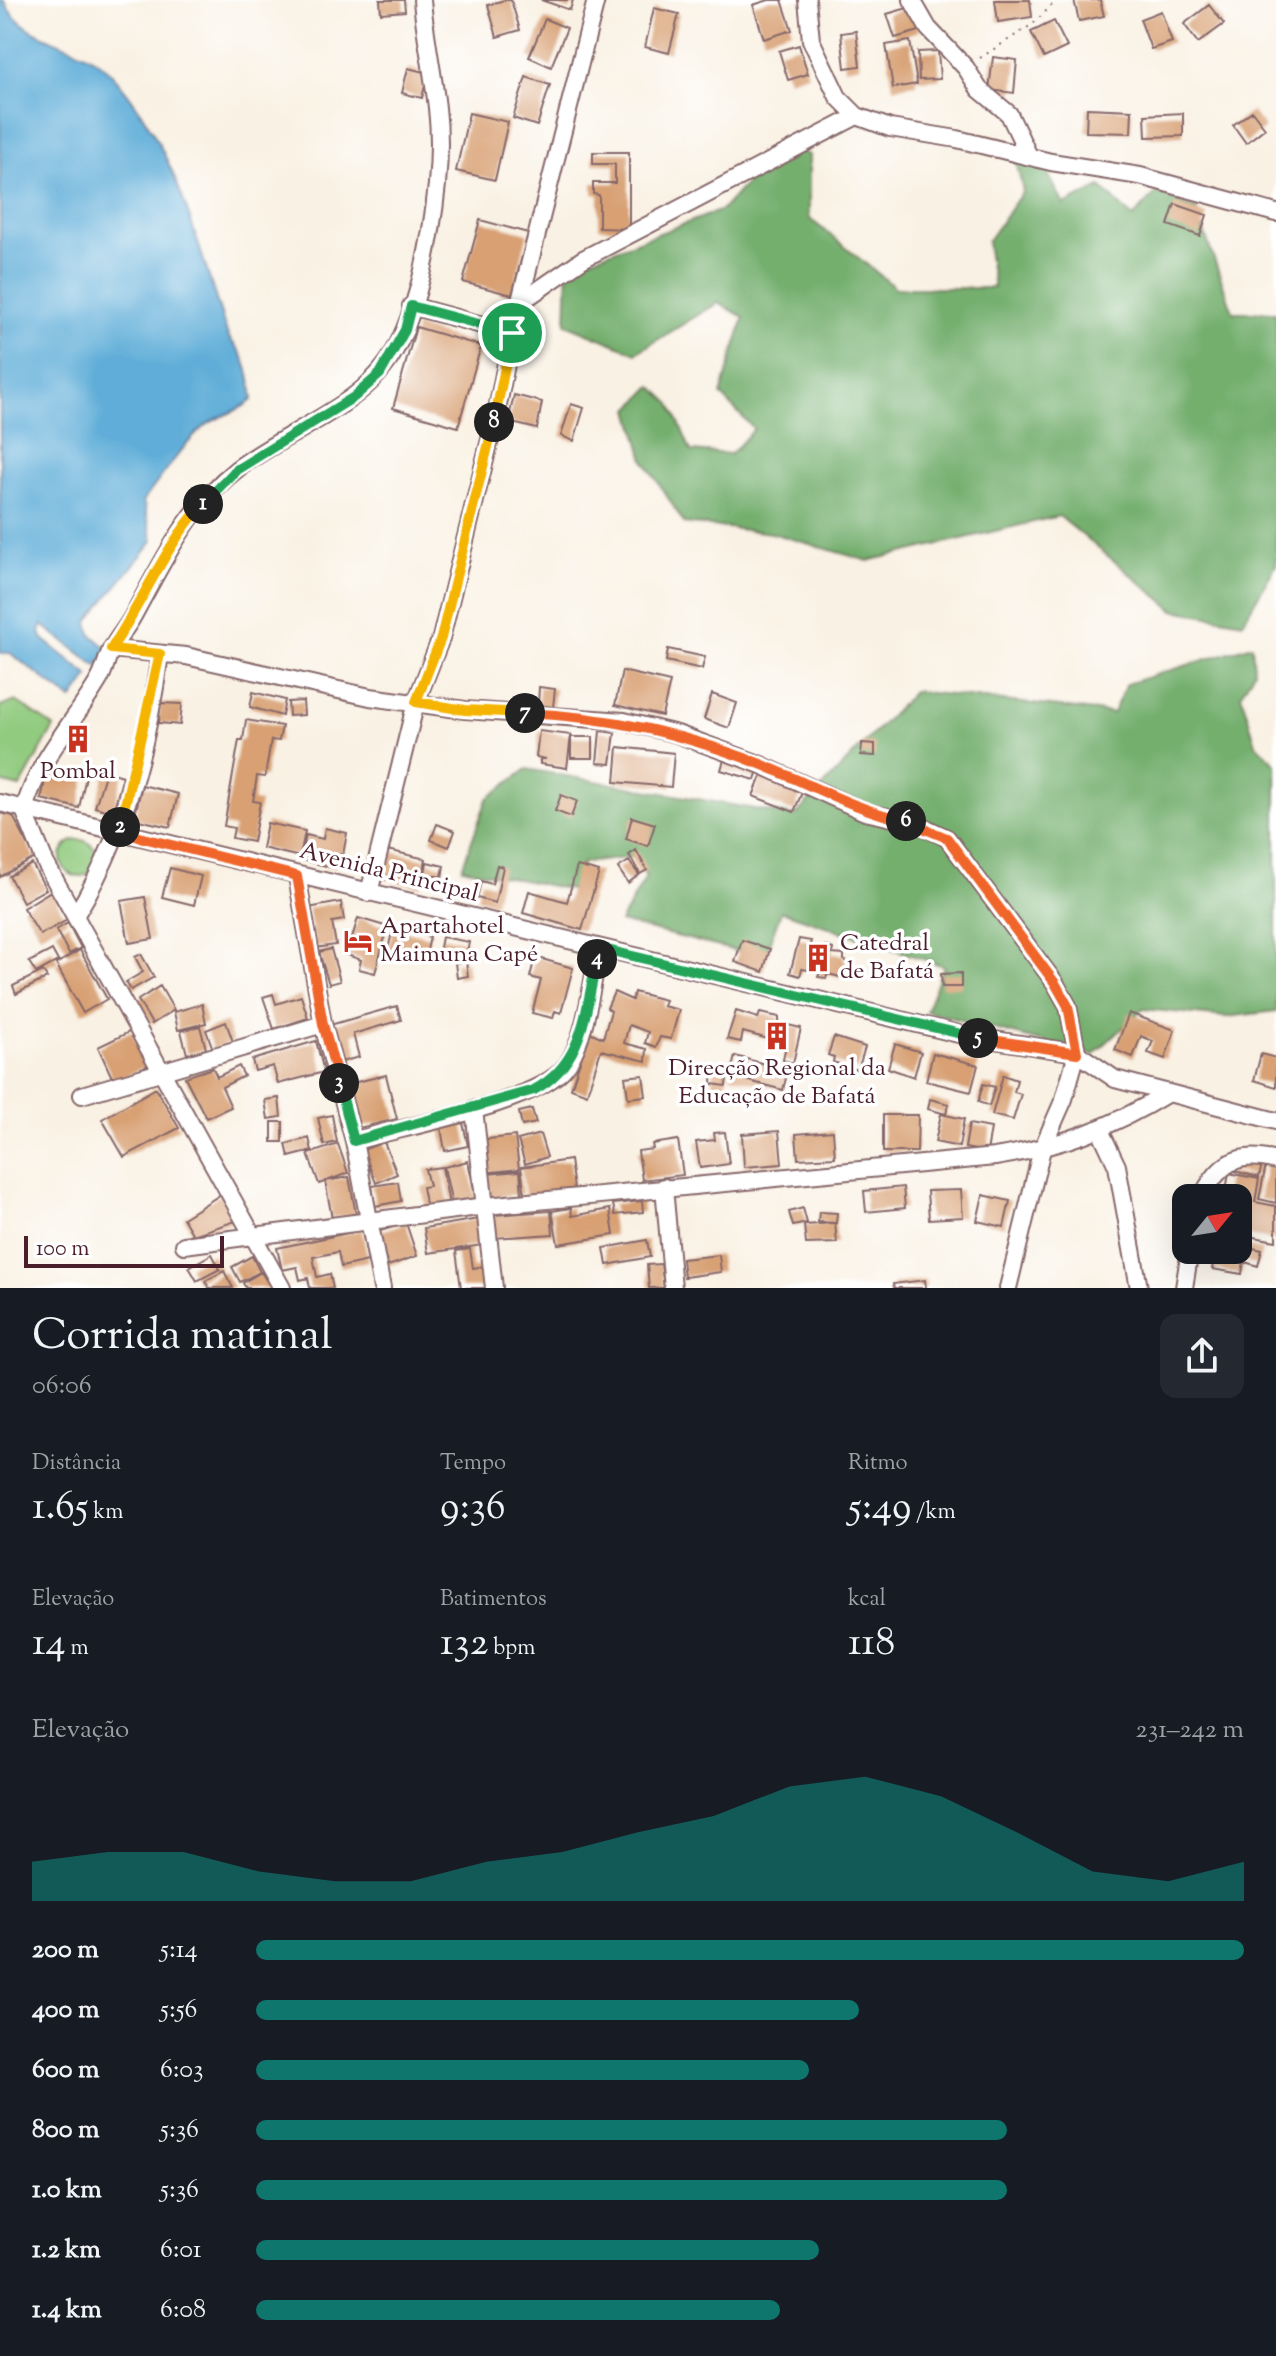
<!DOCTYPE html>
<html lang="pt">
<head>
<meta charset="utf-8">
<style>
	body { margin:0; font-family:"Sorts Mill Goudy",serif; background:#242831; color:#f1f3f6; height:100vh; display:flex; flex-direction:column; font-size:30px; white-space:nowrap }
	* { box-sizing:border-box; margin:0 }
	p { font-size:26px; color:#9ea1a6 }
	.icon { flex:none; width:44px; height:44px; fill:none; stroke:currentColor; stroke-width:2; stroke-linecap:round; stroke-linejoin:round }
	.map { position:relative; height:1288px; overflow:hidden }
	.details { display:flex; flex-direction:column; background:#171b24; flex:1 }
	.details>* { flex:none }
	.needle { width:52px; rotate:60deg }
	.buttons { position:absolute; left:1172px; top:1184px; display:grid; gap:16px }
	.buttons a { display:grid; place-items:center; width:80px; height:80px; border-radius:16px; background:#171b24; box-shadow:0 8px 32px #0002; font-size:40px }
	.scale { position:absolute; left:24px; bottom:20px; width:200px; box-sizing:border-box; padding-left:8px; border:4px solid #4a1f2b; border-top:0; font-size:22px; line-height:28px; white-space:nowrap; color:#4a1f2b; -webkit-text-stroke:6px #fff; paint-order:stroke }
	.pin { position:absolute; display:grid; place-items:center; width:68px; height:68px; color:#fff; margin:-34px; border:4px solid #fff; border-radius:50%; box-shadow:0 2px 8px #0007 }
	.km { position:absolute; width:40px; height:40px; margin:-20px; border-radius:50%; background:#222; color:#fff; font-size:22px; line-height:40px; text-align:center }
	.round { display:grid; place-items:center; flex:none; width:84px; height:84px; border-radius:16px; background:#242831 }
	.overview { display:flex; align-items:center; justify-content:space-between; height:136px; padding:0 32px }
	h1 { font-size:44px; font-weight:600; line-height:60px }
	.figures { display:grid; grid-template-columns:repeat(3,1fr); gap:12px; height:136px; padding:8px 32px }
	.figures div { display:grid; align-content:center }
	.figures b { font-size:40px; font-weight:600 }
	.figures small { font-size:22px; font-weight:400 }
	.figures p { font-size:22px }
	.chart { height:224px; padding:16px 32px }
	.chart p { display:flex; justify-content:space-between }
	.chart svg { width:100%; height:144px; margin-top:8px; fill:#0f766e; opacity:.7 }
	ul { padding:0 32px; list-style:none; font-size:26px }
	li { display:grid; grid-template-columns:128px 96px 1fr; align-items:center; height:60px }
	li i { height:20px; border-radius:10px; background:#0f766e }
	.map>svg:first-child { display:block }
	.green { fill:#91cb7f; stroke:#6e7555; stroke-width:2 }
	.forest { fill:#74af6e; stroke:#5f674c; stroke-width:2 }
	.water { fill:#5fadd8; stroke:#546682; stroke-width:2 }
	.building { fill:#d8a073 }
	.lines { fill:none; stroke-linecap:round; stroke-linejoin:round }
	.minor-casing { stroke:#87686b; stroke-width:20 }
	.path { stroke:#87686b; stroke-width:2; stroke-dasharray:2 6; stroke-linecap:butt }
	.minor { stroke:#fff; stroke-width:16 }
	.split-1-casing { stroke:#fff; stroke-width:16 }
	.split-2-casing { stroke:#fff; stroke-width:16 }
	.split-3-casing { stroke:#fff; stroke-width:16 }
	.split-4-casing { stroke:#fff; stroke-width:16 }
	.split-5-casing { stroke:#fff; stroke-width:16 }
	.split-6-casing { stroke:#fff; stroke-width:16 }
	.split-7-casing { stroke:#fff; stroke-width:16 }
	.split-8-casing { stroke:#fff; stroke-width:16 }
	.split-9-casing { stroke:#fff; stroke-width:16 }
	.split-1 { stroke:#22a559; stroke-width:10 }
	.split-2 { stroke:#f5b400; stroke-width:10 }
	.split-3 { stroke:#f0652b; stroke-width:10 }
	.split-4 { stroke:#22a559; stroke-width:10 }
	.split-5 { stroke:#22a559; stroke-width:10 }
	.split-6 { stroke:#f0652b; stroke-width:10 }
	.split-7 { stroke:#f0652b; stroke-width:10 }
	.split-8 { stroke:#f5b400; stroke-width:10 }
	.split-9 { stroke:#f5b400; stroke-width:10 }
	.labels { text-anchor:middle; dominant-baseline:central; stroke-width:7; stroke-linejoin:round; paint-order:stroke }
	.poi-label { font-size:24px; fill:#4a1f2b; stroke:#fff }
	.street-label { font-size:24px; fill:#4a1f2b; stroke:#fff }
</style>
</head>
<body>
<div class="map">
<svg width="1276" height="1288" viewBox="0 0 1276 1288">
	<rect width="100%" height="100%" fill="#fff"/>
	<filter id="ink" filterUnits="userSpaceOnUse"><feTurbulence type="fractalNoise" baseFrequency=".0125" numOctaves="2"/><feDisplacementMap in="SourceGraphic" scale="16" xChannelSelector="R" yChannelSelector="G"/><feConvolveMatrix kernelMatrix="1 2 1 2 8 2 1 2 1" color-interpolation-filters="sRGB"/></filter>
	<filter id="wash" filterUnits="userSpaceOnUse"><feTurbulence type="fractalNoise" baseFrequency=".006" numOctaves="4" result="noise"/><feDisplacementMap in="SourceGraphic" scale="32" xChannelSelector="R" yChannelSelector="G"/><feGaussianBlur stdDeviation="1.8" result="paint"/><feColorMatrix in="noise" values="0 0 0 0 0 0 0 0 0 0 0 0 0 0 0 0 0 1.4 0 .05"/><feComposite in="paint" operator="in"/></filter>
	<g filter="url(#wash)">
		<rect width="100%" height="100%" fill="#f9f1e3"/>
		<path class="green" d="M16,701L54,727L20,787L0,782V707Z
			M61 858a18 18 0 1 1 36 0a18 18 0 1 1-36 0Z"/>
		<path class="forest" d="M783,143L809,155V218L896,288H994L987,242L1023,191L1014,152H1037L1064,205L1101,187L1133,218L1157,192L1196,209L1233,312H1276V565L1243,622L1174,610L1059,516L868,561L772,533L684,523L644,460L630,409L652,386L671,404L691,451L731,454L754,429L721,395L744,317L718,303L636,353L566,324L568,267L722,210Z
			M1252,645L1254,671L1241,694L1256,744L1276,764V1011L1226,1017L1143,1009L1093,1055L926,1011L944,966L781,911L764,958L620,922L646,877L634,857L582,863L577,891L462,868L487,799L527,769L795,816L914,691L1113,713L1126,684Z"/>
		<path class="water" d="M0,0H4C24,45 81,39 111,73C177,147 196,242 227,333C229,341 236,345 240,352C249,366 251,383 253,399C241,412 219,414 204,427C181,447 162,477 143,501L153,541L88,621L91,634L109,650L97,666L42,625L40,633L43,639L89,676L72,700L10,653H0Z"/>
		<g id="blocks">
			<path class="building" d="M380,0H404L405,11L381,13Z
				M504,0H511L520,30L497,37L488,5Z
				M541,0H573L570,10Z
				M769,0H782L792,30L764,39L753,5Z
				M995,0H1030L1032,17L998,22Z
				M1074,0H1100L1104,16L1079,21Z
				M1209,5L1224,24L1198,43L1184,24Z
				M911,7L919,31L895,38L887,14Z
				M654,8L679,14L669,53L645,47Z
				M1161,11L1172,42L1151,49L1140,19Z
				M545,19L567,28L551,67L529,57Z
				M1054,21L1067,47L1044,58L1031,32Z
				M856,31L860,66L845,68L841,33Z
				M910,41L917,84L893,88L886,45Z
				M799,45L808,74L788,80L779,51Z
				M938,51L940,79L919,80L918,52Z
				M993,57L1017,60L1014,93L989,90Z
				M408,68L428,73L422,98L402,93Z
				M526,77L550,85L537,126L513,118Z
				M1087,108L1132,110L1131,133L1086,132Z
				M1252,111L1265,128L1246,143L1233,125Z
				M469,113L508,122L495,180L456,171Z
				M1183,113V136L1146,137L1145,115Z
				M593,152H629V229L599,228V195L593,194V183H615V164H593Z
				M1175,204L1207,215L1200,236L1168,225Z
				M480,220L528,233L512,295L463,282Z
				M416,327L481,346L458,427L393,408Z
				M514,395L542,402L537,429L508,422Z
				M571,404L584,408L574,441L561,436Z
				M668,649L705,657L702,669L666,661Z
				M622,671L670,682L662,716L615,705Z
				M539,687L555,689L553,707L538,705Z
				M253,692L285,700L282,716L250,707Z
				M712,694L737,703L729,728L704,719Z
				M303,701L304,715L289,716L288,702Z
				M160,703L182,704L180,725L159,723Z
				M246,720L282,726L279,741L271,740L265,777L257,776L253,801L260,802L253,842L232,838L234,828L224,826L239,740H243Z
				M539,731L571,735L567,768L540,764V759H546L536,757Z
				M600,731L615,733L611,764L597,763Z
				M571,737H593V758H571Z
				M862,743L875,744V756L861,755Z
				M618,747L674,753L671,787L615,782Z
				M725,756L759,766L755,780L721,770Z
				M48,768L86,776L79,808L41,799Z
				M764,769L805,785L794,812L753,796Z
				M106,771L123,776L113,812L95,807Z
				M142,785L178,794L170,827L134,819Z
				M561,795L577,801L571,817L555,811Z
				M0,813L13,816L35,858L0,877Z
				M632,817L655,824L648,846L626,839Z
				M267,823L305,831L300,857L262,848Z
				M437,824L455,831L449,847L431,840Z
				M325,828L347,833L343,855L338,854L335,868L301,860L306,835L323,839Z
				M387,850L426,859L420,887L381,878Z
				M636,850L647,870L640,874L629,855Z
				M629,861L639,875L628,883L618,868Z
				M427,862L444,866L442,877L425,874Z
				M32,864L46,889L23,902L9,876Z
				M497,865L503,867L495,903L477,898L481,881L492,884Z
				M577,866L599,872L582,930L523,913L529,891L567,902Z
				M170,868L201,876L194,905L162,897Z
				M51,891L67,920L40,935L23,908Z
				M145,897L153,939L129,943L121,901Z
				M341,902L344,920L332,922L336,945L315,948L308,908Z
				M358,918L388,927L375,973L359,969L361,960L347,955Z
				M68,923L81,948L69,954L56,930Z
				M393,928L430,937L425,959L398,952L396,961L386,958Z
				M442,937L469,942L466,958L439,953Z
				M799,939L811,941L809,948L823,952L825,946L833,949L832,954L844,955V960L853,965L851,972L842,971L840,977L828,974L826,978L818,977L820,972L802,969L800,976L790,973Z
				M742,940L770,949L763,972L735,962Z
				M331,949L340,981L329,984L319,952Z
				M52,950L58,961L36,973L29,962Z
				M80,950L107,999L83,1013L56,964Z
				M141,954L154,977L131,990L126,982L143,972L135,957Z
				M535,957L573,968L561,1013L555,1011L553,1018L532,1013L541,980L530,977Z
				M466,961L468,976L457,978L455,963Z
				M43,971L47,978L16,994L13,986Z
				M961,973V987H942L941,974Z
				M160,986L174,1010L152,1024L138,1000Z
				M614,992L632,1000L634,992L665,1000L663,1006L679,1010L671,1039L660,1037L656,1047L645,1043L648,1032L629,1025L624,1043L647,1049L646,1061L601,1050L587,1094L571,1088L590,1032L603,1038L611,1011L607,1008Z
				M273,994L276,1004L301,996L308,1018L274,1029L263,997Z
				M202,1004L206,1023L178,1030L174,1012Z
				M397,1006L401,1020L353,1034L359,1057L341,1062L330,1025Z
				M736,1011L758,1018L760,1013L779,1017V1023L801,1028L793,1063L783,1060L786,1044L743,1032L741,1042L727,1039Z
				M1129,1013L1175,1030L1165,1059L1148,1053L1153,1041L1141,1036L1133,1057L1115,1050Z
				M226,1022L233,1042L213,1049L206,1030Z
				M200,1026L206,1049L187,1054L181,1031Z
				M131,1031L148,1065L114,1082L98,1047Z
				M834,1037L865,1047L858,1070L833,1062L834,1057L828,1055Z
				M316,1041L324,1072L278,1084L273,1066L255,1071L252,1060Z
				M895,1044L921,1052L914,1077L888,1068Z
				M933,1053L978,1065L971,1092L926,1081Z
				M1261,1054L1276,1058V1087L1254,1080Z
				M735,1056L788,1070L783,1090L730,1076Z
				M239,1066L244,1076L222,1087L231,1107L206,1118L185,1077L213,1068L217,1077Z
				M713,1068L728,1070L726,1086L712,1084Z
				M386,1075L397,1119L359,1128L348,1084Z
				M643,1075L646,1096L628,1098L625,1077Z
				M1003,1075L1017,1080L1014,1092L1021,1094L1013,1120L992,1115Z
				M983,1084L995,1087L989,1106L978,1102Z
				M156,1088L179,1128L124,1157L102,1119Z
				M279,1098L281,1117L268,1119L265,1100Z
				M930,1099L949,1104L946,1114L928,1109Z
				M532,1109L536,1123L522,1126L519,1112Z
				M941,1114L964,1119L959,1147L935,1142Z
				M332,1115L337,1142L324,1145L318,1118Z
				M883,1115H918L917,1152H883Z
				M272,1122H283V1142H272Z
				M463,1123L468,1146L445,1151L441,1128Z
				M969,1124L991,1128L987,1152L965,1148Z
				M779,1131L782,1164L744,1167L742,1134Z
				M833,1131L835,1157L798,1159L796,1134Z
				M725,1132L729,1164L700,1168L696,1142L715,1140L714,1133Z
				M540,1134L547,1157L525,1164L518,1140Z
				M515,1136L519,1169L483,1173L479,1140Z
				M309,1138L312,1151L289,1157L286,1144Z
				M678,1140L683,1175L642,1180L638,1151L653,1149L652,1144Z
				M384,1142L397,1174L376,1183L363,1150Z
				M338,1144L348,1173L319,1184L308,1154Z
				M1241,1159L1262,1164L1259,1177L1230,1170Z
				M570,1160L574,1189L525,1196L521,1167Z
				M468,1161L476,1199L452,1204L444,1167Z
				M1266,1165L1276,1167V1203L1259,1199Z
				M442,1167L449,1204L426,1208L422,1187L429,1186L425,1169Z
				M520,1171L522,1194L490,1197L488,1174Z
				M1229,1173L1259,1179L1255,1202L1276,1206V1241L1248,1236L1242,1274L1212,1269L1214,1258L1205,1257L1206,1250H1238V1198H1215V1194L1225,1196Z
				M349,1177L356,1214L332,1218L325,1181Z
				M398,1182L401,1201L375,1206L372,1186Z
				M903,1187L905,1208L866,1212L864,1191Z
				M961,1190L963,1217L929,1219L927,1191Z
				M220,1195L236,1221L193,1235L183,1218Z
				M983,1195L1010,1201L1004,1227L977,1221Z
				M642,1201L643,1212L615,1215L613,1204Z
				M571,1208L572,1216L610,1209L614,1235L558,1244L552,1211Z
				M803,1208L807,1223L793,1226L789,1212Z
				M551,1211L553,1234L494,1238L493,1215Z
				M819,1212L837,1213L836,1223L818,1222Z
				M479,1219L483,1245L428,1253L424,1228Z
				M406,1223L417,1256L388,1266L377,1232Z
				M835,1223L837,1243L806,1244L804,1225Z
				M362,1230L368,1261L341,1267L338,1252L313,1257L317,1277L330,1274L333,1288H310L308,1278L300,1280L297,1267L282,1270L277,1248Z
				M647,1240L650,1257L607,1265L604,1248Z
				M1248,1247L1262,1250L1258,1266L1245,1262Z
				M470,1249L473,1268L485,1266L488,1288H461L456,1251Z
				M212,1254L220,1269L197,1281L189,1267Z
				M719,1255L721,1272L684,1277L682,1259Z
				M252,1256L260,1272L240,1282L232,1267Z
				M661,1264L664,1288H649L647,1265Z
				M224,1271L233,1288H209L205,1281Z
				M261,1272L271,1288H246L243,1283Z
				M925,1280L926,1288H894L893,1284Z"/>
		</g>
	</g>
	<g filter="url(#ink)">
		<use href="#blocks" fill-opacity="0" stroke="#87686b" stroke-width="2"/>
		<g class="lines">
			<defs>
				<path id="minor" d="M807,0L811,40L838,97L857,116L890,128L957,139L1051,162L1140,176L1276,213
					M912,0L928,28L966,68L979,89L1009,114L1029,156
					M521,302L583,259L857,116
					M411,306L512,333
					M111,649L186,656L370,697L465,710L624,721L677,734L759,764L865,812L916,823L947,838L1055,983L1068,1006L1077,1053L1064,1099L1042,1149L1008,1288
					M0,803L963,1035L1077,1053L1115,1079L1276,1121
					M297,876L323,1024L354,1141L382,1288
					M369,893L416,702L441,638L496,415L512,333L596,0
					M75,916C123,839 148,745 160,654
					M82,1095L323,1024
					M474,1109L494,1288
					M1100,1130L1117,1166L1139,1288
					M354,1141C402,1127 539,1103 566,1066C586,1040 592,981 599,948
					M664,1187L673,1288
					M1201,1198C1219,1164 1237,1150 1276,1161
					M184,1245L486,1206L995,1157C1059,1147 1113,1127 1168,1093
					M282,1288L46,864L24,810C38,759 73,724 99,680C104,672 106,661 110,652C116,639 126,629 133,616C162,563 188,507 237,469C286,431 366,406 395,350C426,293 445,173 437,108C433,72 425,36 422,0
					M1184,1288L1190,1250"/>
			</defs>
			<use href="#minor" class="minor-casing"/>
			<path class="path" d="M980,58L1033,24L1057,0"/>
			<use href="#minor" class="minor"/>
		</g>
	</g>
	<g class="lines" filter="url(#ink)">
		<defs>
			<path id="split-1" d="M203,504L236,470L354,397L380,374L405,330L411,306L512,333"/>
			<path id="split-2" d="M120,827L160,654L111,649C143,602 164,547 203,504"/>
			<path id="split-3" d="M120,827L119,832L297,876L323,1024L339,1083"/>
			<path id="split-4" d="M339,1083L354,1141L534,1090C585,1063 585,1010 597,959"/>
			<path id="split-5" d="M597,959L599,948L978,1038"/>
			<path id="split-6" d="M906,821L947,838L1055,983L1068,1006L1077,1053L978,1038"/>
			<path id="split-7" d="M525,713C611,717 677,732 758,763C808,783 853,809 906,821"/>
			<path id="split-8" d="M494,422L441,638L416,702L465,710L525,713"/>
			<path id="split-9" d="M494,422L512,333"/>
		</defs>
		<use href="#split-1" class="split-1-casing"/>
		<use href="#split-2" class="split-2-casing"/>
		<use href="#split-3" class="split-3-casing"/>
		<use href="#split-4" class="split-4-casing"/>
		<use href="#split-5" class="split-5-casing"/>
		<use href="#split-6" class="split-6-casing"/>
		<use href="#split-7" class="split-7-casing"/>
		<use href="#split-8" class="split-8-casing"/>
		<use href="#split-9" class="split-9-casing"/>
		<use href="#split-1" class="split-1"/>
		<use href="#split-2" class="split-2"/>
		<use href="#split-3" class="split-3"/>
		<use href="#split-4" class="split-4"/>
		<use href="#split-5" class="split-5"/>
		<use href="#split-6" class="split-6"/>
		<use href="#split-7" class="split-7"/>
		<use href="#split-8" class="split-8"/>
		<use href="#split-9" class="split-9"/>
	</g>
	<defs>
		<symbol id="building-bare" viewBox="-9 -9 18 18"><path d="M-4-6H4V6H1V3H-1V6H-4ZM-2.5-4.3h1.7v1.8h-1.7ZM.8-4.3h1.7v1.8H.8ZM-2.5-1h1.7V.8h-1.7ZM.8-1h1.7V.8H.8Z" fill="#c8321e" stroke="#fff" stroke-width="2.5" paint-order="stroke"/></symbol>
		<symbol id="hotel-bare" viewBox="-9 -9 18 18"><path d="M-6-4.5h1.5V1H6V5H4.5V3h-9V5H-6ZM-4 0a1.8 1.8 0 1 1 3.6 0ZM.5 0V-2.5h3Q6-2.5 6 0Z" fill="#c8321e" stroke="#fff" stroke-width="2.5" paint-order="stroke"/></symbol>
	</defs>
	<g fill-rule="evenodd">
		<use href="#building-bare" x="58" y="719" width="40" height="40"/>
		<use href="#hotel-bare" x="338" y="921" width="40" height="40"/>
		<use href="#building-bare" x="798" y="938" width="40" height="40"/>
		<use href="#building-bare" x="757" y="1016" width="40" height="40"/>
	</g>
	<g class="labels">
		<g class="poi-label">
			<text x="78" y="772">Pombal</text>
			<text x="380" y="927" text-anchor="start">Apartahotel<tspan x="380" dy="28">Maimuna Capé</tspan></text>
			<text x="840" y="944" text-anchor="start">Catedral<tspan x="840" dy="28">de Bafatá</tspan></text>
			<text x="777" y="1069">Direcção Regional da<tspan x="777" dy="28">Educação de Bafatá</tspan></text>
		</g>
		<g class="street-label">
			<text transform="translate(389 873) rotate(14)">Avenida Principal</text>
		</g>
	</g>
</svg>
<div class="buttons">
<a><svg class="needle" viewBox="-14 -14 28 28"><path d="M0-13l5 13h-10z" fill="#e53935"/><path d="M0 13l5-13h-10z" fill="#9ea1a6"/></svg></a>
</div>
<div class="scale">100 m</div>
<div class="pin" style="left:512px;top:333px;background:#1e9e55"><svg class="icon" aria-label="arrive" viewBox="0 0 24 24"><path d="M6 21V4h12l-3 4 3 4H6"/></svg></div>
<b class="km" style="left:203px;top:504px">1</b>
<b class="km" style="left:120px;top:827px">2</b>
<b class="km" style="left:339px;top:1083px">3</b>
<b class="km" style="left:597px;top:959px">4</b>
<b class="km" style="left:978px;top:1038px">5</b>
<b class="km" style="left:906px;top:821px">6</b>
<b class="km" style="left:525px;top:713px">7</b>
<b class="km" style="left:494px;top:422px">8</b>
</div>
<section class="details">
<div class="overview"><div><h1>Corrida matinal</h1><p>06:06</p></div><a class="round"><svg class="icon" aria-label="share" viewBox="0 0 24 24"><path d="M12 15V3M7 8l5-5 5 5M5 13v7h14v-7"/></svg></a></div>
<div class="figures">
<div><p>Distância</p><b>1.65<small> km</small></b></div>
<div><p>Tempo</p><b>9:36</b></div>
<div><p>Ritmo</p><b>5:49<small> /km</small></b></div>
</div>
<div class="figures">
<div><p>Elevação</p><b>14<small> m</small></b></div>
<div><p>Batimentos</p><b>132<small> bpm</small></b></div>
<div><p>kcal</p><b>118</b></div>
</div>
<div class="chart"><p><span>Elevação</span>231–242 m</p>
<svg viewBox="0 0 160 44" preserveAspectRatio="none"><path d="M0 44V32L10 29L20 29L30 35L40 38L50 38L60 32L70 29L80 23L90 18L100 9L110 6L120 12L130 23L140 35L150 38L160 32V44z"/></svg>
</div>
<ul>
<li><b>200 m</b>5:14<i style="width:100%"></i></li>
<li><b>400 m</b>5:56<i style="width:61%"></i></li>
<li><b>600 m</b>6:03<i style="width:56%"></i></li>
<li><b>800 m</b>5:36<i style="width:76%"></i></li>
<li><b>1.0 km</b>5:36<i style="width:76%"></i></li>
<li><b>1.2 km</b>6:01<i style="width:57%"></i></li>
<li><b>1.4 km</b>6:08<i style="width:53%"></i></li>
</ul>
</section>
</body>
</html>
